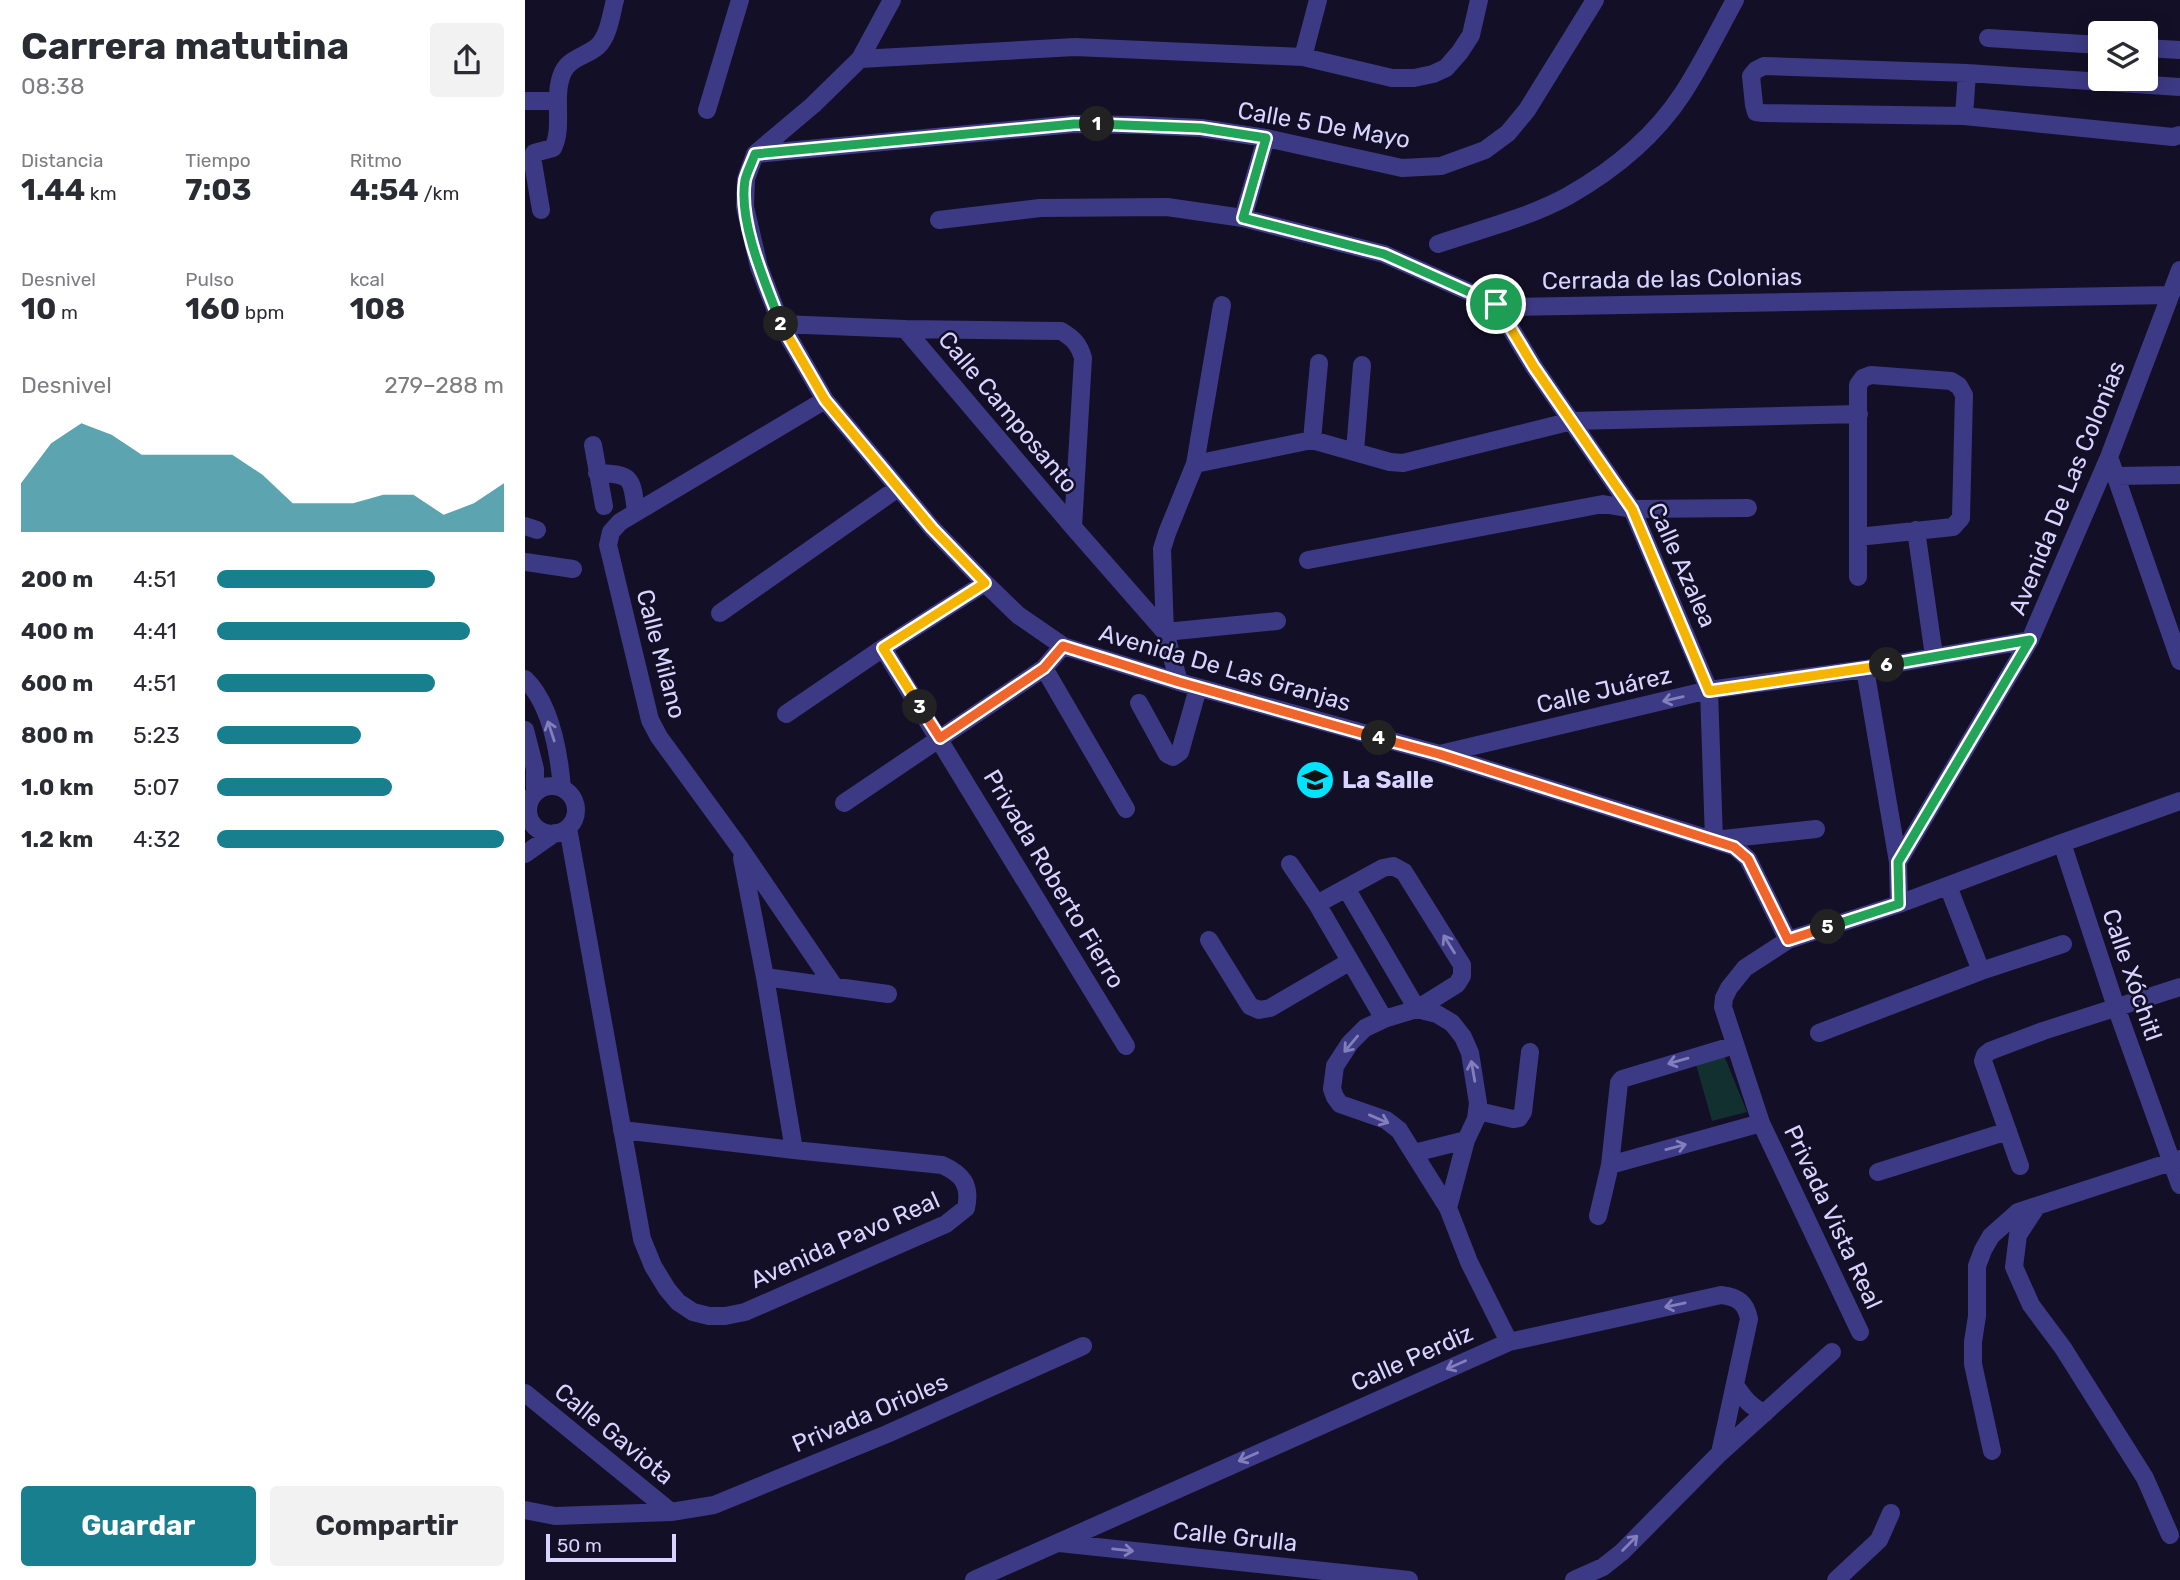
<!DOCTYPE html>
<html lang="es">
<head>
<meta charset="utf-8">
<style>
	body { margin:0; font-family:Rubik,sans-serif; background:#f2f2f3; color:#2b2b33; height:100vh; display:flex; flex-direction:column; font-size:26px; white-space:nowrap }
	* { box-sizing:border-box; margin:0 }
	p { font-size:23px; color:#7c7c81 }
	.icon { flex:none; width:38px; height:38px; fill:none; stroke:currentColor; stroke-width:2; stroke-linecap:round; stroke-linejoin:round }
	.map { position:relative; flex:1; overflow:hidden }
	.side { display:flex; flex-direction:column; background:#fff; width:525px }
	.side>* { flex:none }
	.tools { position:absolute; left:1563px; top:21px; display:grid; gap:14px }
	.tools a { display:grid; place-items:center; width:70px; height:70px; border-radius:7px; background:#fff; box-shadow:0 4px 18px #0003; font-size:35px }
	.scale { position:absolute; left:21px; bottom:18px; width:130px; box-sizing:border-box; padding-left:7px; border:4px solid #d9d4ff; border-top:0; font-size:19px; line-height:24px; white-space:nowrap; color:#d9d4ff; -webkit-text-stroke:5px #130f26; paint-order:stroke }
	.pin { position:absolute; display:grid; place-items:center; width:60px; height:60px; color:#fff; margin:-30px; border:4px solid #fff; border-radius:50%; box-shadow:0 2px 7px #0007 }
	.km { position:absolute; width:35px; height:35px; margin:-18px; border-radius:50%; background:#222; color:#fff; font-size:19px; line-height:35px; text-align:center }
	.round { display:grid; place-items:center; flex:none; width:74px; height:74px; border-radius:7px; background:#f2f2f3 }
	.headline { display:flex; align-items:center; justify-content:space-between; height:119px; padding:0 21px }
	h1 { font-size:38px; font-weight:700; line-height:52px }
	.figures { display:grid; grid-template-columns:repeat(3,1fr); gap:10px; height:119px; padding:7px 21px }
	.figures div { display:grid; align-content:center }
	.figures b { font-size:30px; font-weight:700 }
	.figures small { font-size:19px; font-weight:400 }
	.figures p { font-size:19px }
	.chart { height:196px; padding:14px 21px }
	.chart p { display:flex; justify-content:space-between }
	.chart svg { width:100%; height:126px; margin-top:7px; fill:#187f8f; opacity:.7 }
	.cta { display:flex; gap:14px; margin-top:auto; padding:14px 21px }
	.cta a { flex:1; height:80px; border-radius:7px; background:#187f8f; color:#fff; font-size:28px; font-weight:700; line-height:80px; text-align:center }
	.cta a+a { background:#f2f2f3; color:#2b2b33 }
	ul { padding:0 21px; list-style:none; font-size:23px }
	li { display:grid; grid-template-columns:112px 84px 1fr; align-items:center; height:52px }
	li i { height:18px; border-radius:9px; background:#187f8f }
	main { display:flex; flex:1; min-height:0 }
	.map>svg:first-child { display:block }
	.green { fill:#12302f }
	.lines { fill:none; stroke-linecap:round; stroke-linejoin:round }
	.minor { stroke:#3d3a85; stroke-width:18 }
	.oneway { stroke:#837fbc }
	.split-1-casing { stroke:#fff; stroke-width:14 }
	.split-2-casing { stroke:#fff; stroke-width:14 }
	.split-3-casing { stroke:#fff; stroke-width:14 }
	.split-4-casing { stroke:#fff; stroke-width:14 }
	.split-5-casing { stroke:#fff; stroke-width:14 }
	.split-6-casing { stroke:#fff; stroke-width:14 }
	.split-7-casing { stroke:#fff; stroke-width:14 }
	.split-1 { stroke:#22a559; stroke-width:9 }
	.split-2 { stroke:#22a559; stroke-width:9 }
	.split-3 { stroke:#f5b400; stroke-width:9 }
	.split-4 { stroke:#f0652b; stroke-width:9 }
	.split-5 { stroke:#f0652b; stroke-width:9 }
	.split-6 { stroke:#22a559; stroke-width:9 }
	.split-7 { stroke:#f5b400; stroke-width:9 }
	.labels { text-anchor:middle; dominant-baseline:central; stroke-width:5; stroke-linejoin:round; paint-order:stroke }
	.street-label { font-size:24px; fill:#d9d4ff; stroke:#130f26 }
	.poi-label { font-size:24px; font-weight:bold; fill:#d9d4ff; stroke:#130f26; text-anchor:start }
</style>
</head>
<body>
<main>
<section class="side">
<div class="headline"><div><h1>Carrera matutina</h1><p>08:38</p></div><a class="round"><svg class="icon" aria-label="share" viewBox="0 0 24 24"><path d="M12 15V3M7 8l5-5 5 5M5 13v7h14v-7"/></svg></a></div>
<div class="figures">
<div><p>Distancia</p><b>1.44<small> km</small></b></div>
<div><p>Tiempo</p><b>7:03</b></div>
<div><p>Ritmo</p><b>4:54<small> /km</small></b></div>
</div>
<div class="figures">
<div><p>Desnivel</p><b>10<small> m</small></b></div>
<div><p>Pulso</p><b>160<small> bpm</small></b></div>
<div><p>kcal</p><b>108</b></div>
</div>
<div class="chart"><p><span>Desnivel</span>279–288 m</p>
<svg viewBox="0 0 160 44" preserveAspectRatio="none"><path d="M0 44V27L10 13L20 6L30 10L40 17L50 17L60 17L70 17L80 24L90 34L100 34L110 34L120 31L130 31L140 38L150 34L160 27V44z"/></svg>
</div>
<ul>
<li><b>200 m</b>4:51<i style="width:76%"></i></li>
<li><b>400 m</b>4:41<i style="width:88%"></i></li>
<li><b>600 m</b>4:51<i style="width:76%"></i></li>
<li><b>800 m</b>5:23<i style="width:50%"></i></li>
<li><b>1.0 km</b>5:07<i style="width:61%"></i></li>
<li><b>1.2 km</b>4:32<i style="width:100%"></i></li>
</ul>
<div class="cta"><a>Guardar</a><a>Compartir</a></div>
</section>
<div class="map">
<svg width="1655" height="1580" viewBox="0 0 1655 1580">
	<rect width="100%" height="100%" fill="#130f26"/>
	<path class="green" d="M1198,1053L1222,1112L1187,1121L1170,1061Z"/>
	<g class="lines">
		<path class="minor" d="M367,0L335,59L288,105L230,154L221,179L220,207L234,267L256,324L300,400L407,528L460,583L493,615L538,646L654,682L914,754L1210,847L1223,859L1263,940
			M1463,38L1575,45
			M1620,48L1655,50
			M778,57L793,0
			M335,59L550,47L778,57L867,78H889L908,74L921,68L935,52L946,35L954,0
			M1655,87L1442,73L1239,66L1231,70L1226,76L1229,105L1231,112L1238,113L1439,116L1648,137L1655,135
			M0,101H32
			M182,110L215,0
			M1439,116L1442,73
			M230,154L549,124L614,125L676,128L741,138L877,168L916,166L960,150L983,133L1002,110L1070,0
			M16,210L7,157L9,153L28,148C39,127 27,95 38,72C44,58 62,56 73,46C84,35 86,15 90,0
			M718,218L741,138
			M414,220L515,208L642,207L718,218L859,254L971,304L989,307L1645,295
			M913,244C956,229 1003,218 1043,196C1087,171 1130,136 1158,93C1177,64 1193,31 1210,0
			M971,304L1009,367L1107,509L1184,690L1189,840L1291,829
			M256,324L380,329L536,331C548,338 554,344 558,358L548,527
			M380,329L548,527L640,632L752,621
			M300,400L95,522L86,532L83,545L125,720L134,737L215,848L309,986
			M787,440L794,363
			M68,445L79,506
			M830,451L837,365
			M1584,457L1655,661
			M670,464L787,440L865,462L878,463L1047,421L1334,414
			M72,473C108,474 107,478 111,512
			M1590,476L1655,475
			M0,526L12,530
			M1391,530L1409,656
			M1333,537L1428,527L1436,518L1439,395L1434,386L1426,381L1346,375L1338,378L1333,385V577
			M783,560L1078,504L1107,509L1223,508
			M0,562L48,569
			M195,613L373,488
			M358,648L601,1046
			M519,668L601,809
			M1340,669L1373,862L1374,904
			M0,679C26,704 34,753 37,788
			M654,682L640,632L637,549L642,533L670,464L697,305
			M614,703L642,754L648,757L655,752L673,688
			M261,714L358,648L460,583
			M0,730L10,769V793
			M915,754L1184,690L1340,669L1505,640
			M3 810a24 24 0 1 1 48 0a24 24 0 1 1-48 0Z
			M319,803L519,668L538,646
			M43,828L117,1239L128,1266L142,1289L153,1302L168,1312L184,1316H200L220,1312L421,1224L441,1208C446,1186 438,1174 417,1165L269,1150L97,1130
			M1537,843L1591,1007L1655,1185
			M0,854L30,833
			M217,858L240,977L269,1150
			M1373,862L1505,640L1584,457L1655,270
			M765,864L792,904L859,1019
			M821,888L892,1009
			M792,904L858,868L868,866L879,872L937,965V976L932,984L892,1009
			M684,940L725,1006L734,1010L745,1008L824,962
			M1456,971L1538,944
			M240,977L363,994
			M1294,1033L1456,971L1423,886
			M953,1111L988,1119L994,1118L998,1112L1005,1052
			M889,1153L941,1140
			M1085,1165L1236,1123
			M1495,1166L1458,1061L1460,1055L1465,1051L1518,1031L1655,987
			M1353,1172L1483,1131
			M1512,1206L1493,1235L1489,1267L1506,1305L1538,1348L1620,1478L1645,1535
			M923,1208L941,1140L951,1119L953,1103L945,1053L938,1037L927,1023L912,1014L892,1009L859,1019L840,1028L825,1043L810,1066L807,1089L810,1097L815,1104L861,1120L874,1130L923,1208L944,1262L984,1342
			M1073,1216L1085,1165L1094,1083L1097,1079L1210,1045
			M1335,1332L1236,1123L1198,1007L1199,998L1204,988L1220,968L1263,940L1374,904L1537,843L1655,801
			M1210,1385C1218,1397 1226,1408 1240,1413
			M0,1393L146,1512
			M1467,1451L1448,1364V1342L1452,1316V1266L1458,1250L1466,1236L1493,1212L1655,1159
			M0,1510L30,1516L146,1512L189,1505L362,1434L558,1346
			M534,1543L884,1580
			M449,1580L984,1342L1196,1295C1213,1297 1221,1303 1224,1319L1195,1453
			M1049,1580L1078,1567L1097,1552L1195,1453L1307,1352
			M1311,1580L1354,1540L1366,1513"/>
	</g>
	<defs><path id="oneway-shaft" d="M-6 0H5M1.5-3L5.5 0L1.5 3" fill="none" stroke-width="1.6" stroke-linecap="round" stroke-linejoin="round" transform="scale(1.75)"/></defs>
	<g class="oneway">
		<use href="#oneway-shaft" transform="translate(1148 699) rotate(167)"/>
		<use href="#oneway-shaft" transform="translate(26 731) rotate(-108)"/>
		<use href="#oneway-shaft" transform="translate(924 944) rotate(-122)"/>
		<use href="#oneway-shaft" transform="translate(826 1044) rotate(130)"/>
		<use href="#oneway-shaft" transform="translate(1153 1061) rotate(164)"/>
		<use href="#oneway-shaft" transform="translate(948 1071) rotate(-100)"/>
		<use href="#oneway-shaft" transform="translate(854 1119) rotate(23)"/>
		<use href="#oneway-shaft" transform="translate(1151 1147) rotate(-15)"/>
		<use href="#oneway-shaft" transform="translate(1150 1305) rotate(168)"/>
		<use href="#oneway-shaft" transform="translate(931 1365) rotate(156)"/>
		<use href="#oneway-shaft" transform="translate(723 1457) rotate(156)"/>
		<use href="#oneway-shaft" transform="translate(1105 1543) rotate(-45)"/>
		<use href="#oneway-shaft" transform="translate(598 1550) rotate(6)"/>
	</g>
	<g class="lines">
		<defs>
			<path id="split-1" d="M572,124L676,128L741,138L718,218L859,254L971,304"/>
			<path id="split-2" d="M256,324C241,285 213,222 220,180C222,172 227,162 230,154L549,124H572"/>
			<path id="split-3" d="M256,324L300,400L407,528L460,583L358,648L395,707"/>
			<path id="split-4" d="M395,707L415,738L519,668L538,646L654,682L854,738"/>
			<path id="split-5" d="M854,738L914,754L1209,847L1223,859L1263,940L1303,927"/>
			<path id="split-6" d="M1303,927L1374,904L1373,862L1505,640L1362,665"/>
			<path id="split-7" d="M971,304L1009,367L1107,509L1184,691L1362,665"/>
		</defs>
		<use href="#split-1" class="split-1-casing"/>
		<use href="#split-2" class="split-2-casing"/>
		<use href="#split-3" class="split-3-casing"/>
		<use href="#split-4" class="split-4-casing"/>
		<use href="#split-5" class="split-5-casing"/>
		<use href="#split-6" class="split-6-casing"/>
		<use href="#split-7" class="split-7-casing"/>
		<use href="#split-1" class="split-1"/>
		<use href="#split-2" class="split-2"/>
		<use href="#split-3" class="split-3"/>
		<use href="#split-4" class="split-4"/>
		<use href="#split-5" class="split-5"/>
		<use href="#split-6" class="split-6"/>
		<use href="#split-7" class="split-7"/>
	</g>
	<defs>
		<symbol id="school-disc" viewBox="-11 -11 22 22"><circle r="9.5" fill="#00e5ff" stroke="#130f26"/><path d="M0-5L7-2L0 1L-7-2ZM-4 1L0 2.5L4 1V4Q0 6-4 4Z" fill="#111"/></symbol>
	</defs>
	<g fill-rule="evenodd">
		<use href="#school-disc" x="768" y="758" width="44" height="44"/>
	</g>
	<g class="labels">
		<g class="street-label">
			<text transform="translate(799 125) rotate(10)">Calle 5 De Mayo</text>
			<text transform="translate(1147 279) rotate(-1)">Cerrada de las Colonias</text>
			<text transform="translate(483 412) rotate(50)">Calle Camposanto</text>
			<text transform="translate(1542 488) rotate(-68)">Avenida De Las Colonias</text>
			<text transform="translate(1157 565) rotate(66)">Calle Azalea</text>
			<text transform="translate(136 654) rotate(75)">Calle Milano</text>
			<text transform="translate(700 668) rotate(16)">Avenida De Las Granjas</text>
			<text transform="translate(1079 690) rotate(-13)">Calle Juárez</text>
			<text transform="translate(529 879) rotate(59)">Privada Roberto Fierro</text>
			<text transform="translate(1607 975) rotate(71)">Calle Xóchitl</text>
			<text transform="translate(1308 1217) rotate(65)">Privada Vista Real</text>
			<text transform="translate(320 1240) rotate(-24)">Avenida Pavo Real</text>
			<text transform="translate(887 1358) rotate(-24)">Calle Perdiz</text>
			<text transform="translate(345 1413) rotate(-23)">Privada Orioles</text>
			<text transform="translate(89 1434) rotate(39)">Calle Gaviota</text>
			<text transform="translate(710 1537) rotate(6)">Calle Grulla</text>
		</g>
		<g class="poi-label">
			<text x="817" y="780">La Salle</text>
		</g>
	</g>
</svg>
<div class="tools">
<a><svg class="icon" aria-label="layers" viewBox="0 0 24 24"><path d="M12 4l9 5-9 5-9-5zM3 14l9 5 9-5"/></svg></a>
</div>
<div class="scale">50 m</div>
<div class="pin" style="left:971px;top:304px;background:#1e9e55"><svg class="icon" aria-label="arrive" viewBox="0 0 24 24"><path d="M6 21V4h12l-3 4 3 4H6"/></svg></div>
<b class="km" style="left:572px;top:124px">1</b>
<b class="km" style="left:256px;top:324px">2</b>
<b class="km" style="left:395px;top:707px">3</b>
<b class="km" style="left:854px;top:738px">4</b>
<b class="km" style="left:1303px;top:927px">5</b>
<b class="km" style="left:1362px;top:665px">6</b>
</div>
</main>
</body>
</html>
